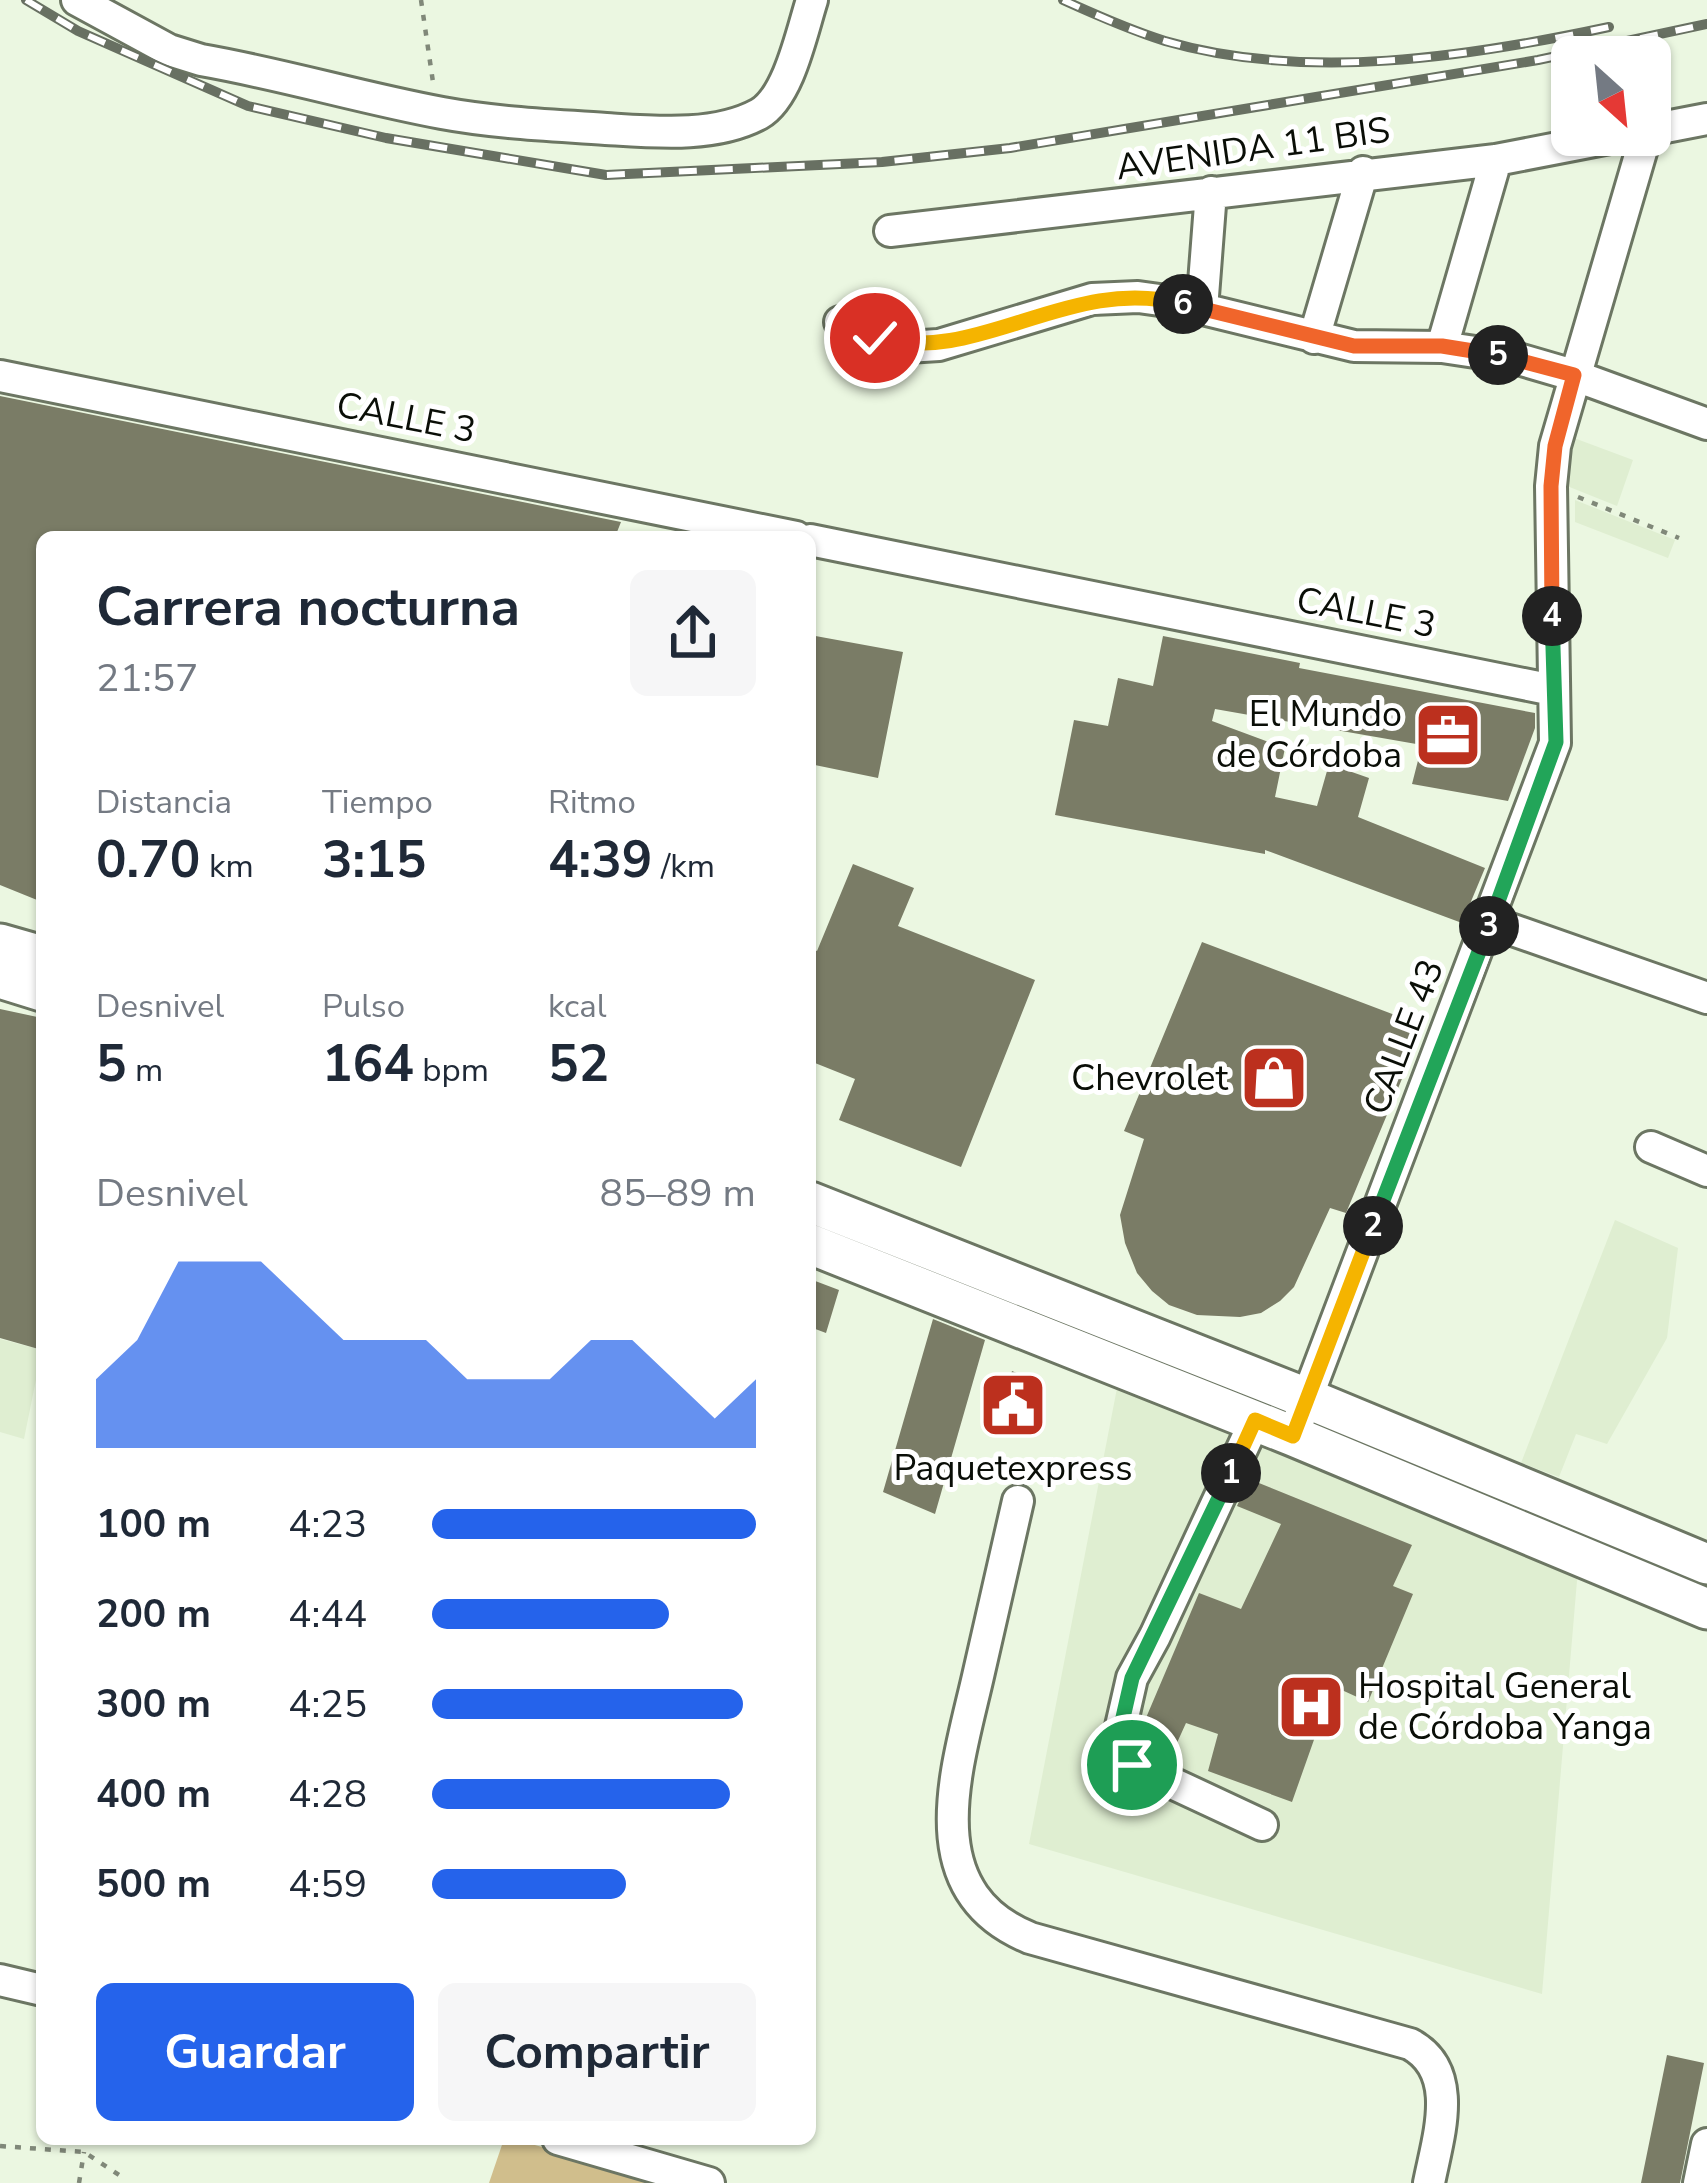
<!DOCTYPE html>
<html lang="es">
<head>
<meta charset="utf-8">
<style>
	body { margin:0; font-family:"Nunito Sans",sans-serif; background:#f6f6f7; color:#1f2937; height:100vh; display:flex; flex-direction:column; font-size:45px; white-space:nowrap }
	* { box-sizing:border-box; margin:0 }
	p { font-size:39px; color:#747a83 }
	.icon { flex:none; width:66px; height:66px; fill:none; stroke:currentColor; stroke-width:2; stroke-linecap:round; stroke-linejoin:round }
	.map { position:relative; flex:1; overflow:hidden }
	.side { position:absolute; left:36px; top:531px; width:780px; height:1614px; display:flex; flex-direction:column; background:#fff; border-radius:18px; box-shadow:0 3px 9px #0004 }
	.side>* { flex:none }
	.needle { width:78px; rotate:153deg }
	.controls { position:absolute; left:1551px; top:36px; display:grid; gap:24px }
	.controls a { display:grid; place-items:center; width:120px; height:120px; border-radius:18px; background:#fff; box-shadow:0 3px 9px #0004; font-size:60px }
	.pin { position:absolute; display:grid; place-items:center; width:102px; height:102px; color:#fff; margin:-51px; border:6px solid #fff; border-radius:50%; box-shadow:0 3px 12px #0007 }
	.km { position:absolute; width:60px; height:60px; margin:-30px; border-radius:50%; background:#222; color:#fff; font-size:33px; line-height:60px; text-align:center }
	.round { display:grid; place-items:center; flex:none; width:126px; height:126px; border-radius:18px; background:#f6f6f7 }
	.head { display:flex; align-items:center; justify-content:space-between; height:204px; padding:0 60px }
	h1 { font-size:54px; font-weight:700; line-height:90px }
	.figures { display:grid; grid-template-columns:repeat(3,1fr); gap:18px; height:204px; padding:12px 60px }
	.figures div { display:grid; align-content:center }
	.figures b { font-size:51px; font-weight:700 }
	.figures small { font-size:33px; font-weight:400 }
	.figures p { font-size:33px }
	.chart { height:336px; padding:24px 60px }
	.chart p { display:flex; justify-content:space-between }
	.chart svg { width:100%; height:216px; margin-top:12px; fill:#2563eb; opacity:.7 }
	.cta { display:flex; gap:24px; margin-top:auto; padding:24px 60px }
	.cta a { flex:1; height:138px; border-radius:18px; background:#2563eb; color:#fff; font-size:48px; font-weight:700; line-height:138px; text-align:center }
	.cta a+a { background:#f6f6f7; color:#1f2937 }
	ul { padding:0 60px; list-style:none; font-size:39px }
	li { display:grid; grid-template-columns:192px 144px 1fr; align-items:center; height:90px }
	li i { height:30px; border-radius:15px; background:#2563eb }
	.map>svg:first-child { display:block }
	.built { fill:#dfeed1 }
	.green { fill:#d0be8c }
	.building { fill:#7a7c66 }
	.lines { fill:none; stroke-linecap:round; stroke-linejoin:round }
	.minor-casing { stroke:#6c7663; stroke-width:36 }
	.major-casing { stroke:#6c7663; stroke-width:45 }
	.path { stroke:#808879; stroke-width:4.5; stroke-dasharray:6 9; stroke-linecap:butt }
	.minor { stroke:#fff; stroke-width:30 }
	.major { stroke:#fff; stroke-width:39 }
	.rail-casing { stroke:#687062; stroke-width:10 }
	.rail { stroke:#fff; stroke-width:6; stroke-dasharray:18; stroke-linecap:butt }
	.split-1-casing { stroke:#fff; stroke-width:24 }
	.split-2-casing { stroke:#fff; stroke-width:24 }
	.split-3-casing { stroke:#fff; stroke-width:24 }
	.split-4-casing { stroke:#fff; stroke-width:24 }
	.split-5-casing { stroke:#fff; stroke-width:24 }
	.split-6-casing { stroke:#fff; stroke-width:24 }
	.split-7-casing { stroke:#fff; stroke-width:24 }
	.split-1 { stroke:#22a559; stroke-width:15 }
	.split-2 { stroke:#f5b400; stroke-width:15 }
	.split-3 { stroke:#22a559; stroke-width:15 }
	.split-4 { stroke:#22a559; stroke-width:15 }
	.split-5 { stroke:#f0652b; stroke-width:15 }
	.split-6 { stroke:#f0652b; stroke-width:15 }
	.split-7 { stroke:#f5b400; stroke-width:15 }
	.labels { text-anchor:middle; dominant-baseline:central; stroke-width:10; stroke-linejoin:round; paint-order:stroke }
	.street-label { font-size:36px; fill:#0a0e07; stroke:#fff }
	.poi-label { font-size:36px; fill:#0a0e07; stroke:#fff; text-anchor:end }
</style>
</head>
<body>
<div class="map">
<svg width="1707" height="2183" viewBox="0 0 1707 2183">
	<rect width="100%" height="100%" fill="#ebf7e1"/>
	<path class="built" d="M1574,438L1633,460L1617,506L1567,486Z
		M1575,500L1675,540L1668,558L1575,522Z
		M1615,1220L1678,1248L1667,1338L1607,1444L1576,1434L1559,1477L1521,1463Z
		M0,1339L42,1350L24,1439L0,1432Z
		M1118,1383L1578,1569L1542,1994L1029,1844Z"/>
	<path class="green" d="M504,2139H513L673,2183H489Z"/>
	<path class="building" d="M0,396L621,522L615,537H42V902L0,885Z
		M810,635L903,652L878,778L810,764Z
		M1163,636L1300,663L1299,668L1535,713V728L1508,801L1412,784L1422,745L1215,709L1212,721L1285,748L1275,797L1317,806L1329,764L1369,778L1358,817L1485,868L1462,923L1265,850V854L1055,815L1074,720L1108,726L1118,678L1153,686Z
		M853,864L914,888L898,926L1035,980L961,1167L839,1120L855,1079L810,1061V948L817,951Z
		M1202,942L1424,1026L1346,1213L1330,1208L1294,1287L1280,1301L1261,1313L1240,1317L1197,1315L1169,1305L1152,1291L1137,1273L1125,1243L1120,1215L1144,1139L1124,1131Z
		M0,1009L42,1018V1350L0,1338Z
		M810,1279L839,1290L826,1333L810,1327Z
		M933,1319L985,1340L935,1514L883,1492Z
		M1012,1371L1032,1379L1015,1437L995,1431Z
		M1249,1479L1412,1545L1393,1586L1413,1594L1368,1702L1333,1686L1292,1802L1208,1771L1218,1734L1186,1723L1176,1745L1140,1732L1199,1593L1241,1609L1281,1524L1237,1506Z
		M1667,2055L1704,2063L1680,2183H1641Z"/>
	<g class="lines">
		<defs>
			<path id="minor" d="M77,0L169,50L201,60C282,74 361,98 442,113C496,123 551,125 606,129C654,132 715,138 759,114C789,97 802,31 812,0
				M1650,130L1707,119
				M890,231L1496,160L1625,135
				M1202,309L1211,192
				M840,322L907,347L939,345L1092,299L1138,297L1174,302L1354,346L1442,347L1515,358L1573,375L1707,424
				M1314,338L1363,172
				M1442,347L1496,160
				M0,376L796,537
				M810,540L1553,690
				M1490,922L1707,998
				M1651,1147L1707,1171
				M1299,1419L1555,743L1551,486L1555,446L1646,135
				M1255,1421L1155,1636L1132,1678L1119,1735L1127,1762L1262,1825
				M1018,1501C1005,1558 992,1615 979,1672C958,1766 913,1890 1030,1938L1410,2044C1461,2071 1438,2137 1429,2183
				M0,1980L42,1990
				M558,2139L709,2183
				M1699,2183L1707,2144"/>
			<path id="major" d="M0,944L42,956
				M0,978L42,991
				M810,1202L1306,1398L1707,1564
				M810,1244L1293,1436L1707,1609"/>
		</defs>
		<use href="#minor" class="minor-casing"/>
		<use href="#major" class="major-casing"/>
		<path class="path" d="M421,0L434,89
			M1578,497L1679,538
			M0,2146L84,2152L119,2175
			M79,2183L84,2152"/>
		<use href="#minor" class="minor"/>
		<use href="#major" class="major"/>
		<defs>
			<path id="rail" d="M26,0L78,31L248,106L386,138L606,175L882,162L1010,148L1538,60L1707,24
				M1063,0C1096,15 1130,30 1165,41C1306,82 1468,57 1609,27"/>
		</defs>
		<use href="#rail" class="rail-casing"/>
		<use href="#rail" class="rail"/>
	</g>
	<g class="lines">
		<defs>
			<path id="split-1" d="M1132,1765L1123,1754L1119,1735L1132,1678L1231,1473"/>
			<path id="split-2" d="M1231,1473L1255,1420L1293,1436L1373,1226"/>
			<path id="split-3" d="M1373,1226L1489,926"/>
			<path id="split-4" d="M1489,926L1556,742L1552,616"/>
			<path id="split-5" d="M1498,355L1574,375L1555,446L1551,486L1552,616"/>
			<path id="split-6" d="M1183,304L1354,346H1442L1498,355"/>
			<path id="split-7" d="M875,338C981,366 1068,274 1183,304"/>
		</defs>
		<use href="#split-1" class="split-1-casing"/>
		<use href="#split-2" class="split-2-casing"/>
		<use href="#split-3" class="split-3-casing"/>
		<use href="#split-4" class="split-4-casing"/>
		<use href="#split-5" class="split-5-casing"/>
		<use href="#split-6" class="split-6-casing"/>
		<use href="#split-7" class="split-7-casing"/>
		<use href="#split-1" class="split-1"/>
		<use href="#split-2" class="split-2"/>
		<use href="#split-3" class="split-3"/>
		<use href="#split-4" class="split-4"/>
		<use href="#split-5" class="split-5"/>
		<use href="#split-6" class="split-6"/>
		<use href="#split-7" class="split-7"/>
	</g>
	<defs>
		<symbol id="office-square" viewBox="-11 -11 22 22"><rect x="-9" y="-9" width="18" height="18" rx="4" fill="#bc301e" stroke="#fff"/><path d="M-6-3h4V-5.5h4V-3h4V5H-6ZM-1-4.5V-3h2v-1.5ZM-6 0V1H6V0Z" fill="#fff"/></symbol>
		<symbol id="shop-square" viewBox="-11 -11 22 22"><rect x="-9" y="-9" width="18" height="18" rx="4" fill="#bc301e" stroke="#fff"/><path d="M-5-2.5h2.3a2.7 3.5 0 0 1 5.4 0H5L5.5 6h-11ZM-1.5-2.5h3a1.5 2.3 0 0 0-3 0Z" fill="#fff"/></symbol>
		<symbol id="civic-square" viewBox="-11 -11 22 22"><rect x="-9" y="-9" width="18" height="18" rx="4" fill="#bc301e" stroke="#fff"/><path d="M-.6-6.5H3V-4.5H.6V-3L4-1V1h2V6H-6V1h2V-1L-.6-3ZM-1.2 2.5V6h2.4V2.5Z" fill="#fff"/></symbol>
		<symbol id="hospital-square" viewBox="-11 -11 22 22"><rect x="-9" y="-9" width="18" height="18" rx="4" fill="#bc301e" stroke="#fff"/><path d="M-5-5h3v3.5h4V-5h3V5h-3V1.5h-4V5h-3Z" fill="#fff"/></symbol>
	</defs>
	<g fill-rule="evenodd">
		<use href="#office-square" x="1410" y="697" width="76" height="76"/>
		<use href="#shop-square" x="1236" y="1040" width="76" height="76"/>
		<use href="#civic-square" x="975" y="1367" width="76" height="76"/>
		<use href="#hospital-square" x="1273" y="1669" width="76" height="76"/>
	</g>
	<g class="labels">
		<g class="street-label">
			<text transform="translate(1253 149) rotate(-8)">AVENIDA 11 BIS</text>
			<text transform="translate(406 418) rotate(11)">CALLE 3</text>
			<text transform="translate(1366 613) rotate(11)">CALLE 3</text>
			<text transform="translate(1404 1037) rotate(-69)">CALLE 43</text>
		</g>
		<g class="poi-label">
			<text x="1402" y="714">El Mundo<tspan x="1402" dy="41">de Córdoba</tspan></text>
			<text x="1228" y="1078">Chevrolet</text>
			<text x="1013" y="1468" text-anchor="middle">Paquetexpress</text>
			<text x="1358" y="1686" text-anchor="start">Hospital General<tspan x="1358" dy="41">de Córdoba Yanga</tspan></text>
		</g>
	</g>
</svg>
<div class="controls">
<a><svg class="needle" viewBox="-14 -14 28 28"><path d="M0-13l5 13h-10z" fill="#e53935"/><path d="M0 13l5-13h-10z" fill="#747a83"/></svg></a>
</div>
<div class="pin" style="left:1132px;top:1765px;background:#1e9e55"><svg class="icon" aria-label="arrive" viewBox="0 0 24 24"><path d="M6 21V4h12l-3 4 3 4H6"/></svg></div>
<div class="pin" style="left:875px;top:338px;background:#d93025"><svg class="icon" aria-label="check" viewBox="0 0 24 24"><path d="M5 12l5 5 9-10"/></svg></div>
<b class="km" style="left:1231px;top:1473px">1</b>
<b class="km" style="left:1373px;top:1226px">2</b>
<b class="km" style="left:1489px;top:926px">3</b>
<b class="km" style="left:1552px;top:616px">4</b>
<b class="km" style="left:1498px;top:355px">5</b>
<b class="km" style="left:1183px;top:304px">6</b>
<section class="side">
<div class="head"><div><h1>Carrera nocturna</h1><p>21:57</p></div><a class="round"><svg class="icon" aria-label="share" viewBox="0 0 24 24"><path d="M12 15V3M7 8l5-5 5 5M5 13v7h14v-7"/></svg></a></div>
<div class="figures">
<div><p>Distancia</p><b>0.70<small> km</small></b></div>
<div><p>Tiempo</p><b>3:15</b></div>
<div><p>Ritmo</p><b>4:39<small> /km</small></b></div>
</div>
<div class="figures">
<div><p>Desnivel</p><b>5<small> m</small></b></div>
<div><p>Pulso</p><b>164<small> bpm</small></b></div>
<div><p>kcal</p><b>52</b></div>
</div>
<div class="chart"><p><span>Desnivel</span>85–89 m</p>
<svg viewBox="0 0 160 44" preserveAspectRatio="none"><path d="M0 44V30L10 22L20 6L30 6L40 6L50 14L60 22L70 22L80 22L90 30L100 30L110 30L120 22L130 22L140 30L150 38L160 30V44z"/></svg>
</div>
<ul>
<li><b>100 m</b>4:23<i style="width:100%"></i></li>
<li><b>200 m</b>4:44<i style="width:73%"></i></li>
<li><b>300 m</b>4:25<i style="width:96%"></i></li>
<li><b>400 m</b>4:28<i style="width:92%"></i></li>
<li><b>500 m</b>4:59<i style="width:60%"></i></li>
</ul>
<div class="cta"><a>Guardar</a><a>Compartir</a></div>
</section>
</div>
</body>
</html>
